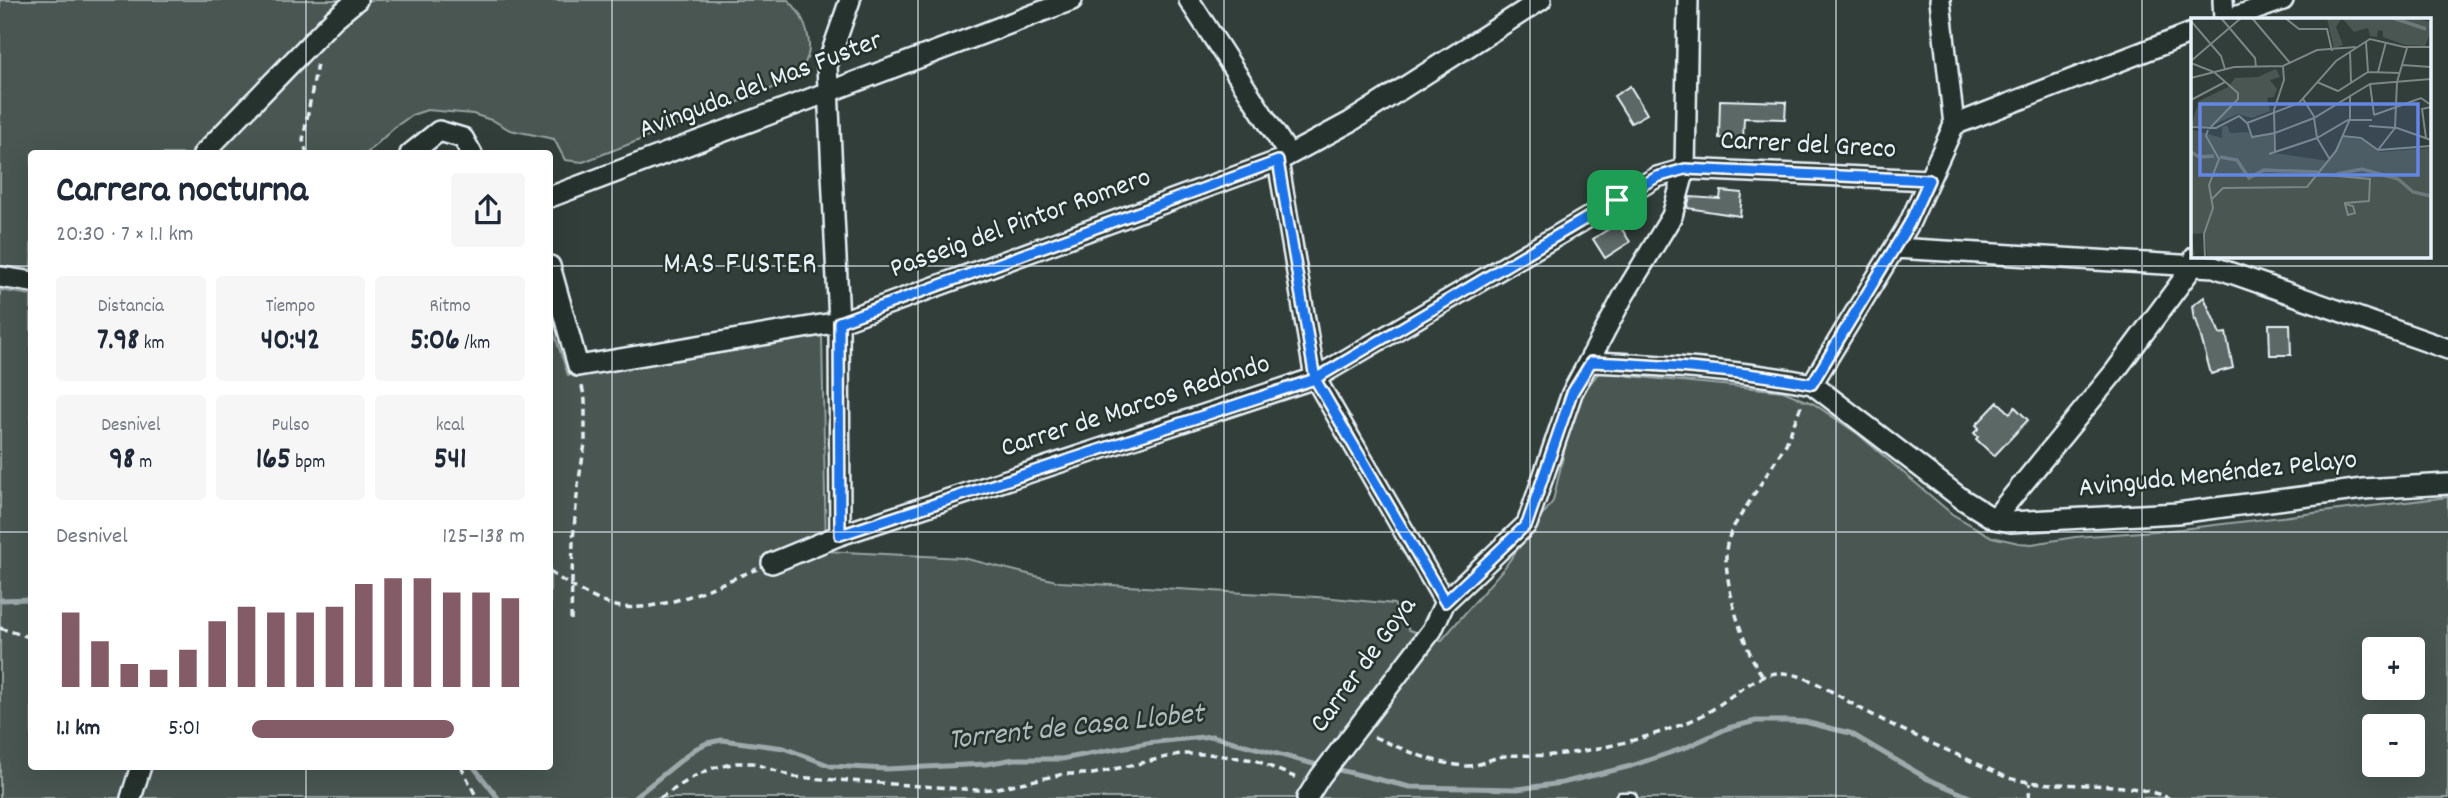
<!DOCTYPE html>
<html lang="es">
<head>
<meta charset="utf-8">
<style>
	body { margin:0; font-family:Dekko,sans-serif; background:#f6f6f7; color:#1f2937; height:100vh; display:flex; flex-direction:column; font-size:26px; white-space:nowrap }
	* { box-sizing:border-box; margin:0 }
	p { font-size:23px; color:#747a83 }
	.icon { flex:none; width:38px; height:38px; fill:none; stroke:currentColor; stroke-width:2; stroke-linecap:round; stroke-linejoin:round }
	.map { position:relative; flex:1; overflow:hidden }
	.drawer { position:absolute; left:28px; top:150px; width:525px; height:620px; display:flex; flex-direction:column; background:#fff; border-radius:7px; box-shadow:0 7px 28px #0002 }
	.drawer>* { flex:none }
	.fabs { position:absolute; left:2362px; top:637px; display:grid; gap:14px }
	.fabs a { display:grid; place-items:center; width:63px; height:63px; border-radius:7px; background:#fff; box-shadow:0 7px 28px #0002; font-size:35px }
	.pin { position:absolute; display:grid; place-items:center; width:60px; height:60px; color:#fff; margin:-30px; border-radius:14px; box-shadow:0 4px 10px #0006 }
	.round { display:grid; place-items:center; flex:none; width:74px; height:74px; border-radius:7px; background:#f6f6f7 }
	.headline { display:flex; align-items:center; justify-content:space-between; height:119px; padding:0 28px }
	h1 { font-size:38px; font-weight:700; line-height:52px }
	.stats { display:grid; grid-template-columns:repeat(3,1fr); gap:10px; height:119px; padding:7px 28px }
	.stats div { display:grid; align-content:center; border-radius:7px; background:#f6f6f7; text-align:center }
	.stats b { font-size:30px; font-weight:700 }
	.stats small { font-size:19px; font-weight:400 }
	.stats p { font-size:19px }
	.chart { height:196px; padding:14px 28px }
	.chart p { display:flex; justify-content:space-between }
	.chart svg { width:100%; height:126px; margin-top:7px; stroke:#845c67; stroke-width:6 }
	ul { padding:0 28px; list-style:none; font-size:23px }
	li { display:grid; grid-template-columns:112px 84px 1fr; align-items:center; height:52px }
	li i { height:18px; border-radius:9px; background:#845c67 }
	.map>svg:first-child { display:block }
	.green { fill:#495651; stroke:#98a4a4; stroke-width:2; fill-rule:evenodd }
	.lines { fill:none; stroke-linecap:round; stroke-linejoin:round }
	.stream { stroke:#9ea9ab; stroke-width:5 }
	.building { fill:#5c6865; stroke:#e8f1f8; stroke-width:2 }
	.service-casing { stroke:#e8f1f8; stroke-width:15 }
	.minor-casing { stroke:#e8f1f8; stroke-width:24 }
	.path { stroke:#e8f1f8; stroke-width:3.5; stroke-dasharray:7 5; stroke-linecap:butt }
	.service { stroke:#26332d; stroke-width:10 }
	.minor { stroke:#26332d; stroke-width:19 }
	.route-casing { stroke:#fff; stroke-width:14 }
	.route { stroke:#1a73e8; stroke-width:9 }
	.grid { fill:none; stroke:#e8f1f8; stroke-width:2; stroke-opacity:0.55 }
	.labels { text-anchor:middle; dominant-baseline:central; stroke-width:5; stroke-linejoin:round; paint-order:stroke }
	.street-label { font-size:28px; fill:#e8f1f8; stroke:#26332d }
	.neighbourhood-label { font-size:30px; letter-spacing:2px; fill:#e8f1f8; stroke:#26332d }
	.water-label { font-size:30px; font-style:italic; fill:#b1bbbe; stroke:#26332d }
	.inset-river { fill:none; stroke:#6d7978; stroke-width:3.5 }
	.inset-road { fill:none; stroke:#7b8685; stroke-width:2 }
	.view { fill:#6487e3; fill-opacity:0.15; stroke:#6487e3; stroke-width:3.5 }
	.inset-edge { fill:none; stroke:#e8f1f8; stroke-width:3.5 }
</style>
</head>
<body>
<div class="map">
<svg width="2448" height="798" viewBox="0 0 2448 798">
	<rect width="100%" height="100%" fill="#323e39"/>
	<filter id="ink" filterUnits="userSpaceOnUse"><feTurbulence type="fractalNoise" baseFrequency=".0143" numOctaves="2"/><feDisplacementMap in="SourceGraphic" scale="14" xChannelSelector="R" yChannelSelector="G"/><feConvolveMatrix kernelMatrix="1 2 1 2 8 2 1 2 1" color-interpolation-filters="sRGB"/></filter>
	<g filter="url(#ink)">
		<path class="green" d="M0,0H788C804,14 817,46 803,66C795,77 778,85 767,91L583,162L565,160L554,139L510,130L494,121L473,114L427,110L412,115L395,127L366,154H32L31,269L0,266Z
			M0,290L31,295L32,766H550V321L568,375L673,361L822,336L826,551L963,558L1060,582L1333,598L1394,604L1409,630L1441,641L1504,568L1553,501L1575,403L1600,371L1630,376L1783,391L1814,404L1858,434L1952,514L1992,537L2019,543L2032,544L2075,537L2181,529L2448,497V798H0ZM2375,649H2413V688H2375ZM2375,726H2413V765H2375Z"/>
		<g class="lines">
			<path class="stream" d="M0,600L32,599
				M473,766L498,798
				M1331,768L1410,787L1518,789L1562,783L1631,766L1687,747L1728,728L1756,721H1789L1805,722L1850,733L1928,779L1972,798
				M634,798L695,749L707,743L722,740L784,748L831,766L886,769L986,764L1014,759H1062L1147,743L1212,736L1321,766"/>
		</g>
		<path class="building" d="M1630,86L1647,114L1631,123L1614,96Z
			M1720,100L1786,102L1785,119L1744,118L1743,139L1719,138Z
			M1721,191L1742,193L1740,216L1687,208L1690,197L1720,199Z
			M1618,223L1630,242L1605,258L1593,239Z
			M2204,297L2220,334L2226,333L2233,368L2211,374L2196,319L2194,320L2192,306Z
			M2269,324H2290L2291,355H2270Z
			M1998,402L2010,413L2015,407L2028,420L1994,456L1976,439L1978,437L1974,433L1979,428L1976,425Z"/>
		<g class="lines">
			<defs>
				<path id="service" d="M1621,798H1631"/>
				<path id="minor" d="M1189,0L1289,155
					M1940,0L1954,125
					M2223,0L2224,19
					M2229,19L2283,0
					M1954,125L2192,33
					M203,154L334,19L357,0
					M410,154L439,131L463,138L472,154
					M1278,161L1315,378L1445,602
					M550,197L1072,0
					M1895,248L2214,267L2448,349
					M550,266L578,366L839,322L1278,161L1350,122L1541,0
					M0,277L32,282
					M1591,362C1664,365 1740,370 1812,384L1962,499L1994,519L2011,522L2177,513L2363,489L2448,484
					M1812,384L1909,224L1954,125
					M1994,519L2116,370L2194,265L2195,257
					M840,535L839,322L827,66L850,0
					M772,563L840,535L1315,378L1657,177L1685,169L1929,180
					M131,798L141,766
					M1307,798L1320,777L1432,630L1445,602L1527,524L1572,393L1624,295L1672,216L1685,169L1688,0"/>
			</defs>
			<use href="#service" class="service-casing"/>
			<use href="#minor" class="minor-casing"/>
			<path class="path" d="M307,154L303,140L317,64
				M550,572C567,584 601,605 622,607C667,611 716,585 757,569
				M571,620L573,540L578,485L585,444V400L581,382
				M0,628L32,638
				M1762,675C1743,648 1725,586 1726,553C1726,543 1730,535 1734,526L1786,444L1803,401
				M1374,737C1403,749 1432,763 1464,766C1478,767 1487,760 1499,757C1516,753 1535,757 1552,755C1593,752 1664,735 1701,716C1726,704 1755,671 1783,673C1813,675 1842,700 1869,713C1914,737 1962,756 2008,778C2061,791 2118,777 2169,798
				M461,766L477,798
				M660,798L695,776L713,768L736,763H753L794,777L978,790L993,789L1064,774H1093L1180,754H1208L1255,760L1299,779
				M2029,798L2030,783"/>
			<use href="#service" class="service"/>
			<use href="#minor" class="minor"/>
		</g>
	</g>
	<g class="lines" filter="url(#ink)">
		<defs>
			<path id="route" d="M1617,200L1315,379L1278,161L839,322L840,535L1315,379L1445,602L1527,524L1572,393L1591,362C1664,365 1740,370 1812,384L1909,224L1929,180L1685,169L1657,177L1617,200"/>
		</defs>
		<use href="#route" class="route-casing"/>
		<use href="#route" class="route"/>
	</g>
	<path class="grid" d="M306,0V154M612,0V798M918,0V798M1224,0V798M1530,0V798M1836,0V798M2142,0V798M0,266H32M550,266H2448M0,532H32M550,532H2448M306,766V798"/>
	<g class="labels">
		<g class="street-label">
			<text transform="translate(761 87) rotate(-21)">Avinguda del Mas Fuster</text>
			<text transform="translate(1808 147) rotate(3)">Carrer del Greco</text>
			<text transform="translate(1021 225) rotate(-20)">Passeig del Pintor Romero</text>
			<text transform="translate(1136 408) rotate(-18)">Carrer de Marcos Redondo</text>
			<text transform="translate(2218 476) rotate(-6)">Avinguda Menéndez Pelayo</text>
			<text transform="translate(1365 666) rotate(-54)">Carrer de Goya</text>
		</g>
		<g class="neighbourhood-label">
			<text x="741" y="266">MAS FUSTER</text>
		</g>
		<g class="water-label">
			<text transform="translate(1076 729) rotate(-6)">Torrent de Casa Llobet</text>
		</g>
	</g>
	<g transform="translate(2191 18)">
		<rect width="240" height="240" fill="#323e39"/>
		<path d="M136,0H222L240,4V13L234,28L214,27L192,19V13L187,12L186,19L179,18L177,10L163,14L151,0L145,9L152,27L143,31ZM85,51L89,59L79,62L86,71L83,79L76,80L79,93L61,100L47,96L14,110L0,108L8,83L37,69L44,60L67,59ZM36,107L39,115L58,114L60,119L82,116L83,135L137,143L152,119L171,122L189,134L240,130V239H16L14,215L0,216L4,237L0,239V111L31,120V109Z" fill="#495651"/>
		<path class="inset-river" d="M202,0L235,11M0,134L8,139L23,138M29,139L46,142L58,160L73,152L127,154M146,156L171,151L207,161L222,174L240,178"/>
		<path class="inset-road" d="M30,0L64,40L65,49M61,0L99,45M94,0L108,11H136L141,33M0,3L30,38L34,51M175,24L177,54M159,33L160,64M0,43L50,0M0,45L23,54L47,75V81L18,111M211,47L240,49M187,54L195,24M0,60L43,49L92,48L126,32L165,29M126,64L147,73L177,54L209,55M179,66L183,97M112,81L124,100M0,82L34,64M183,97L230,80L240,87M123,100L126,120L138,140M56,104L61,119L84,115L123,100L179,66L240,61M178,108L206,110L240,122M0,109L25,110L48,98L56,105L108,85L145,43L179,21L213,29H240M151,118L170,120L187,132M235,120L231,91L240,89M187,132L204,110L206,64L216,30M187,132L240,128M84,134L83,92L93,62L92,49M78,136L126,120L157,102H181M126,156L179,161L178,183L154,185V186L157,197L164,195L162,188L154,186M21,181L32,170L116,169L145,133L159,101V78M14,239L13,216L22,190L18,167L28,141L15,118L17,112"/>
		<path class="view" d="M9,86H227V157H9Z"/>
		<rect width="240" height="240" class="inset-edge"/>
	</g>
</svg>
<div class="fabs">
<a>+</a>
<a>−</a>
</div>
<div class="pin" style="left:1617px;top:200px;background:#1e9e55"><svg class="icon" aria-label="arrive" viewBox="0 0 24 24"><path d="M6 21V4h12l-3 4 3 4H6"/></svg></div>
<section class="drawer">
<div class="headline"><div><h1>Carrera nocturna</h1><p>20:30 · 7 × 1.1 km</p></div><a class="round"><svg class="icon" aria-label="share" viewBox="0 0 24 24"><path d="M12 15V3M7 8l5-5 5 5M5 13v7h14v-7"/></svg></a></div>
<div class="stats">
<div><p>Distancia</p><b>7.98<small> km</small></b></div>
<div><p>Tiempo</p><b>40:42</b></div>
<div><p>Ritmo</p><b>5:06<small> /km</small></b></div>
</div>
<div class="stats">
<div><p>Desnivel</p><b>98<small> m</small></b></div>
<div><p>Pulso</p><b>165<small> bpm</small></b></div>
<div><p>kcal</p><b>541</b></div>
</div>
<div class="chart"><p><span>Desnivel</span>125–138 m</p>
<svg viewBox="0 0 160 44" preserveAspectRatio="none"><path d="M5 44V18M15 44V28M25 44V36M35 44V38M45 44V31M55 44V21M65 44V16M75 44V18M85 44V18M95 44V16M105 44V8M115 44V6M125 44V6M135 44V11M145 44V11M155 44V13"/></svg>
</div>
<ul>
<li><b>1.1 km</b>5:01<i style="width:74%"></i></li>
</ul>
</section>
</div>
</body>
</html>
